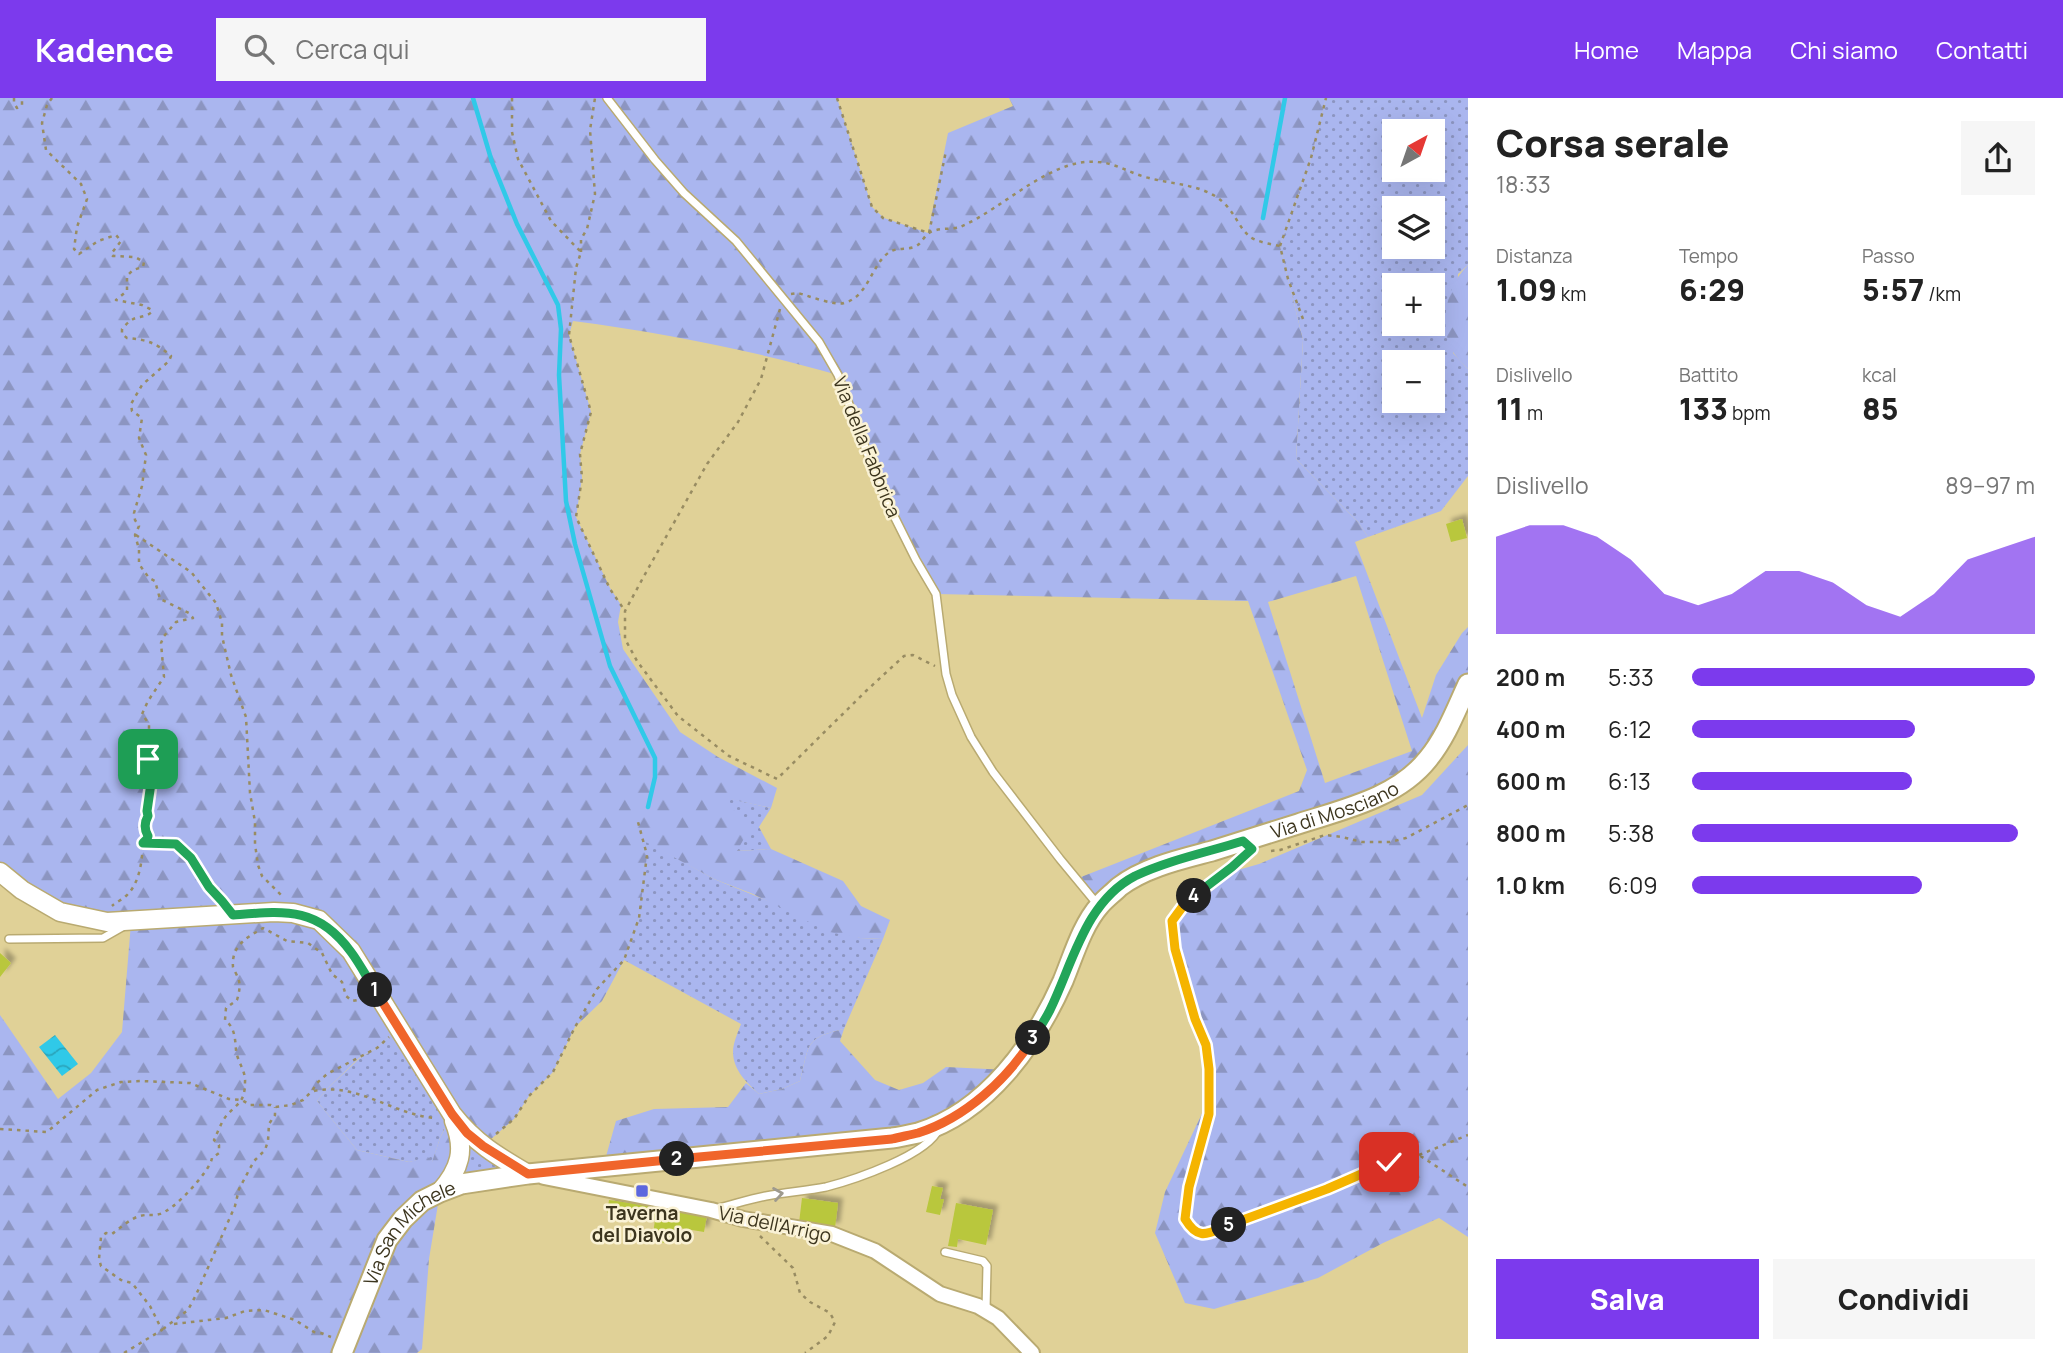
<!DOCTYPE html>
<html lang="it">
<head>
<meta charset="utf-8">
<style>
	body { margin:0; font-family:Manrope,sans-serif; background:#f6f6f6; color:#222; height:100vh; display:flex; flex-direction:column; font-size:26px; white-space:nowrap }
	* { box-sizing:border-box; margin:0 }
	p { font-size:23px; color:#767676 }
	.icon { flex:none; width:38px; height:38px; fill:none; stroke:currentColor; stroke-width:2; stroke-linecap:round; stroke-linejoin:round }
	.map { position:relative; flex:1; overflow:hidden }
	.sheet { display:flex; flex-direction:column; background:#fff; width:595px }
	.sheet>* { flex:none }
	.needle { width:46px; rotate:40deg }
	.buttons { position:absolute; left:1382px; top:21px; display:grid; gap:14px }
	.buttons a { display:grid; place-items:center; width:63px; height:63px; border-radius:0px; background:#fff; box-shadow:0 7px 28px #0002; font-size:35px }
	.pin { position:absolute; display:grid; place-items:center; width:60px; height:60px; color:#fff; margin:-30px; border-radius:14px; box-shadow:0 4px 10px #0006 }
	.km { position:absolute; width:35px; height:35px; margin:-18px; border-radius:50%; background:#222; color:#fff; font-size:19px; line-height:35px; text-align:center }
	.round { display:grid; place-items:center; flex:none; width:74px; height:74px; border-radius:0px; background:#f6f6f6 }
	.overview { display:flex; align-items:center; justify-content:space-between; height:119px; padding:0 28px }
	h1 { font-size:38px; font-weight:800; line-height:52px }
	.figures { display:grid; grid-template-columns:repeat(3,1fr); gap:10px; height:119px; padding:7px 28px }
	.figures div { display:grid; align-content:center }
	.figures b { font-size:30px; font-weight:800 }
	.figures small { font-size:19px; font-weight:400 }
	.figures p { font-size:19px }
	.chart { height:196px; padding:14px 28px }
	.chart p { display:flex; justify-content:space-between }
	.chart svg { width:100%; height:126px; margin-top:7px; fill:#7c3aed; opacity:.7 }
	.primary-button { display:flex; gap:14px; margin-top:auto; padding:14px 28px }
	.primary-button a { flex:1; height:80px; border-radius:0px; background:#7c3aed; color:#fff; font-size:28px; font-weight:800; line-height:80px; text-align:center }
	.primary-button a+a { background:#f6f6f6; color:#222 }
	ul { padding:0 28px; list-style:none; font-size:23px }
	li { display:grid; grid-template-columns:112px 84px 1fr; align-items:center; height:52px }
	li i { height:18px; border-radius:9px; background:#7c3aed }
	header { display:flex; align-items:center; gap:42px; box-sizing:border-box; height:98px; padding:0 35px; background:#7c3aed; color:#fff }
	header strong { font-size:33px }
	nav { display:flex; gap:38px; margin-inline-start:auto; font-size:24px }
	.search { width:490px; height:63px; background:#f6f6f6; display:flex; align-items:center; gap:18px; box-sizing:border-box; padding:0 24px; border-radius:0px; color:#767676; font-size:26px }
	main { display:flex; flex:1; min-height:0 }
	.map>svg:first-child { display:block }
	.grass { fill:url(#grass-dots); fill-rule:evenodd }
	.forest { fill:url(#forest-firs); fill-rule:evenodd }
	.water { fill:url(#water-waves) }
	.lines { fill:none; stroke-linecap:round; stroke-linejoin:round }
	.stream { stroke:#30c9e8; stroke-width:4.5 }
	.building { fill:#b9c73c; filter:url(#shadow) }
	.service-casing { stroke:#b9aa71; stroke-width:10 }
	.minor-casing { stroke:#b9aa71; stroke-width:18 }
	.tertiary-casing { stroke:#b9aa71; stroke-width:21 }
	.secondary-casing { stroke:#b9aa71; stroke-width:23 }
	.path { stroke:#988c62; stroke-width:2.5; stroke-dasharray:3.5 5; stroke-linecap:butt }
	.service { stroke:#fff; stroke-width:7 }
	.minor { stroke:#fff; stroke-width:14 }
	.tertiary { stroke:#fff; stroke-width:18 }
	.secondary { stroke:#fff; stroke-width:19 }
	.oneway { stroke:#9e9a8e }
	.split-1-casing { stroke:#fff; stroke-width:14 }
	.split-2-casing { stroke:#fff; stroke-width:14 }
	.split-3-casing { stroke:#fff; stroke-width:14 }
	.split-4-casing { stroke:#fff; stroke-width:14 }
	.split-5-casing { stroke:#fff; stroke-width:14 }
	.split-6-casing { stroke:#fff; stroke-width:14 }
	.split-1 { stroke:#22a559; stroke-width:9 }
	.split-2 { stroke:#f0652b; stroke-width:9 }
	.split-3 { stroke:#f0652b; stroke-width:9 }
	.split-4 { stroke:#22a559; stroke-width:9 }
	.split-5 { stroke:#f5b400; stroke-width:9 }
	.split-6 { stroke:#f5b400; stroke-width:9 }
	.poi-dot { fill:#5c67de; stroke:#faf2d5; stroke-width:2.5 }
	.labels { text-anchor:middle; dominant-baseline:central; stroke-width:5; stroke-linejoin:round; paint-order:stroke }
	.street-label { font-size:19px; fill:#3c351e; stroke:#faf2d5 }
	.poi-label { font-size:19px; font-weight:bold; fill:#3c351e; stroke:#faf2d5 }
</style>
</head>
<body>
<header>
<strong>Kadence</strong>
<div class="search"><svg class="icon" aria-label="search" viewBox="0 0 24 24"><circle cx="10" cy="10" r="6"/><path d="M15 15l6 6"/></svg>Cerca qui</div>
<nav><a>Home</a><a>Mappa</a><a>Chi siamo</a><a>Contatti</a></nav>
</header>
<main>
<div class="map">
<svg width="1468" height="1255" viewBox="0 0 1468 1255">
	<defs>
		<pattern id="grass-dots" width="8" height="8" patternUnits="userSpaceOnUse" patternTransform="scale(1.75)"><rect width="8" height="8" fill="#aab6ef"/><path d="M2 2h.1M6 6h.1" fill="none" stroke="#8c95c1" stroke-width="1.8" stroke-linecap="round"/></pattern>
		<pattern id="forest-firs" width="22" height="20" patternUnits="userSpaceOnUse" patternTransform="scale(1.75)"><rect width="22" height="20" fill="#aab6ef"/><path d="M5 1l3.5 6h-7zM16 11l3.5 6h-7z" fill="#8c95c1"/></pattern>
		<pattern id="water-waves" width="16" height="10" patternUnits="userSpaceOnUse" patternTransform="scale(1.75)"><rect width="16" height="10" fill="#30c9e8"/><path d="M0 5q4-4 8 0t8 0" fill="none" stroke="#2aa4bb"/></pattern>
		<filter id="shadow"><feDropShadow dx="5" dy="-5" stdDeviation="2" flood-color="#0004"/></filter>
	</defs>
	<rect width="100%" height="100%" fill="#e0d197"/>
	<path class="grass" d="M1326,0H1468V167L1458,176L1453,255L1468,271V378L1441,413L1368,439L1358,424L1296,361L1303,242L1280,148L1311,60ZM1395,33H1433V72H1395ZM1395,110H1433V149H1395ZM1395,187H1433V226H1395ZM1395,264H1433V303H1395Z
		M719,698L771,710L759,729L771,751L736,753Z
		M644,742L714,781L860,840L883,841L844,931C804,940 810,946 800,983L782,991L759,996C747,985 733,972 733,954C733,945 738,934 741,926L624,862L639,820Z
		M399,929L452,1016L528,1076L461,1086L451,1017L440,1040L432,1065L428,1060L409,1064L357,1052L317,1003L328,990L360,960L377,950Z"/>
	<path class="forest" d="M0,0H837L872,109L884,120L928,135L948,35L1013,8L1009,0H1326L1311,60L1280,148L1303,242L1296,361L1358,424L1368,439L1355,444L1422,620L1436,577L1462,535L1468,529V586L1411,678L1183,761L1099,808L1076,781L1299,693L1307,672L1248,503L936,496L881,392L838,277C751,252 664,235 573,223L569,237L591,314L580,356L582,380L576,419L610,490L621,507L618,524L623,551L680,634L718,659L777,690L771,710L720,699L751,728L737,753L771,751L843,783L861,808L890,822L883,841L860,840L829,834L753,796L714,781L644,743L647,757L639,820L624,862L602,903L575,929L553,974L529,998L514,1021L483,1048L460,1037L440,1094L429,1161L422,1251L417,1255H0V917L58,1001L91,975L122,934L131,825L60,814L0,774ZM1356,478L1412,653L1325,685L1268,504ZM398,930L452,1016L440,1040L432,1064L428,1059L409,1064L357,1052L317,1003L328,990L359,960L377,950Z
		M1468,167V271C1463,266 1457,260 1453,254C1438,228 1446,188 1468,167Z
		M1468,647V1139L1439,1120L1383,1145L1318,1180L1214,1211L1185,1205L1155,1135L1165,1094L1205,1009L1200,944L1176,829L1191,805L1217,778L1259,766L1422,697Z
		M844,931L840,943L875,982L899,992L923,985L946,969L1008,972L919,1035L603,1069L616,1023L654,1011L728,1009L746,985L759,996L782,991L800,983C810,946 804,940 844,931Z"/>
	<path class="water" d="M55,937L78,966L62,978L39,949Z"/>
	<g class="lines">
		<path class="stream" d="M473,0L492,64L517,126L558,207L561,231L559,277L566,403L575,446L610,568L655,660V679L648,709
			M1263,120L1285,0"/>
	</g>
	<path class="building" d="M1462,421L1467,440L1451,444L1446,426Z
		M0,855L11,865L0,879Z
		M932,1088L943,1090L940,1101H944L940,1117L926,1114Z
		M802,1100L838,1105L835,1130L799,1125Z
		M609,1102L707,1117L704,1134L674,1129L672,1146L652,1143L655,1122L607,1115Z
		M956,1105L993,1112L986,1147L958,1141L957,1149L948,1148Z"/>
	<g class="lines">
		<defs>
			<path id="service" d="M607,0L655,62L684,95L736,143L819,244L838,277L881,392L916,462L936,496L946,576L952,597L971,639L993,674L1060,761L1098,807
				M9,841L103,840L124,828
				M719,1110C735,1106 750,1101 766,1098C786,1094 806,1093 826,1089C853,1082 929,1057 939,1030
				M945,1154L983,1163L987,1168L986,1212"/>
			<path id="minor" d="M544,1079L711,1112L743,1121L832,1136L875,1153L940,1196L978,1208L998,1220L1032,1255"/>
			<path id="tertiary" d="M0,774L22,792L60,814L107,824L274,814L293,815L319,822L351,853L452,1016C475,1045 497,1058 528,1076
				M440,1094C460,1071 466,1052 454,1023"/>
			<g id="secondary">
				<path id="s1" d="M342,1255L387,1142L403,1121L422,1103L440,1094L461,1086L528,1076L892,1040C900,1039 909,1037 918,1035C987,1014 1035,946 1063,883C1073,859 1082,827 1100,807C1105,801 1113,795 1119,789C1145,769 1182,761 1212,753C1241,744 1270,735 1298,726C1344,711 1397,700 1428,661C1446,639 1456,612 1468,586"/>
			</g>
		</defs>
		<use href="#service" class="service-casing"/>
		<use href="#minor" class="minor-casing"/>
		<use href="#tertiary" class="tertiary-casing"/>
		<use href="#secondary" class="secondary-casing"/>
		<path class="path" d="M14,0V5L17,10L22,7V0
			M52,0L47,7L42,25L46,52L81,86L87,101L77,129L74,151L79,156L98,143L116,137L121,143L111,156L113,158L135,159L144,164L143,169L133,172L127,178V193L116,202L142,207L152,212V214C140,223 136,214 122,231V236L127,240C147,242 155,244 171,258L169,263L142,287L131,306L132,313L142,320L139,340L146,357L142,388L134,415L135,422L139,428L135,437L139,451V466L149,480L155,483L160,501L189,515L193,520L176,524L164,538L161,545L164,579L148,603L142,616L149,626V652L144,674L151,685L147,713L148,718C143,725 144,731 148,738L147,741L143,745C142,763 140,785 126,798C122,802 116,804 112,808
			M512,0V34L518,61L551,123L581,154L576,170L569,237L591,314L580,356L582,380L576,419L610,491L625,513
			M837,0L872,109L883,120L929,135L946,53
			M581,154V141L587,131L595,96L590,32L595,0
			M791,196L798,195C809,198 835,208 844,205C868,199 871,168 888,155C896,149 906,152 914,149C922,146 923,139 929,135C938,129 951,132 960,129C1003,111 1051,59 1098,64C1116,65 1131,76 1149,80C1171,86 1195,86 1215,98C1234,110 1236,126 1249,138C1256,144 1271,146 1280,148
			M780,211L761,281L738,324L707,366L644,478L625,513V541L637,563L678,618L729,658L777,681L866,593L904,558L913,557L935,568
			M1303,221L1288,181L1280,148L1311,60L1326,0
			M136,437L191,474L216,505L222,525V538L231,577L246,619L250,695L255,724V746L258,767L262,778L282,798
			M143,745L176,746L191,760L209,789L221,801
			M1271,753L1280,752L1325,737L1342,739L1362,744H1390L1406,740L1468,707
			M1239,762L1186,804L1172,823L1175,851L1194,921L1206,946L1209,971V1016L1189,1089L1185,1121C1190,1130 1194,1135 1205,1136L1327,1091L1389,1064L1407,1058L1419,1057L1468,1089
			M314,993C357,984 394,1017 435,1020
			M0,1031L47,1034L97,992L121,984L140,983L190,985L229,1001L242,1002L250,1007H271L275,1009L291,1007L303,1002L312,993L317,985L327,976L377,950L389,939
			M496,1036L514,1021L529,998L553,974L575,929L597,891L624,862L639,820L647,757L638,724
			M1419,1057L1468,1037
			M760,1138L793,1170L800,1195L810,1204L830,1215L835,1224L828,1238L805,1255
			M174,1226L226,1220L245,1213L264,1212L295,1222L314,1234L321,1235L331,1239
			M163,1231L188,1212L196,1197L235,1108L239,1091L254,1063L265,1052L268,1043L269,1026L275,1017V1009
			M124,1255L162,1232L150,1208L132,1185L121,1182L101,1168L99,1161L101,1139L106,1135L112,1136C120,1130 131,1120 140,1118C151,1115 155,1120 166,1113C178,1107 210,1073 212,1060L219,1055V1047L214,1042C218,1034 221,1024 227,1017C238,1005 245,1004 245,984C246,973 237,963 236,952C235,940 235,930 225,922L226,910L237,902C239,895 241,887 238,880C237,877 234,872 233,869C231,847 248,839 263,830L287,843L308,845L322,855L332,876L342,884L346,898L352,903L364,901"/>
		<use href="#service" class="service"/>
		<use href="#minor" class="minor"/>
		<use href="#tertiary" class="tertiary"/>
		<use href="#secondary" class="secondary"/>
	</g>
	<defs><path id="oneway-chevron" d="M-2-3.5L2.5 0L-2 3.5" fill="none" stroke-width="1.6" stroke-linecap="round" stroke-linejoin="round" transform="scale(1.75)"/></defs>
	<use class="oneway" href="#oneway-chevron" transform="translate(778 1096) rotate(-9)"/>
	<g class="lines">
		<defs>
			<path id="split-1" d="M148,661L144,674L151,685L147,713L148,718C144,725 144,731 148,738L147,741L143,745L176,746L191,760L209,789L222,803L233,817C284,813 318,808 351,854C360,866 367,880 375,892"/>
			<path id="split-2" d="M375,892L452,1016L467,1035L483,1048L528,1076L677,1061"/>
			<path id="split-3" d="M677,1061L892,1041C900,1039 910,1037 918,1035C965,1020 1008,981 1033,940"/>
			<path id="split-4" d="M1033,940C1039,931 1045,922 1050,912C1073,865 1085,804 1135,778C1169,762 1208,754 1243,743L1252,751L1232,769L1194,798"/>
			<path id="split-5" d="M1194,798L1186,804L1172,823L1175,851L1195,921L1206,947L1209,971V1016L1189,1089L1185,1121C1199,1144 1208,1135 1229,1127"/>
			<path id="split-6" d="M1229,1127L1327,1091L1389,1064"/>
		</defs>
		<use href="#split-1" class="split-1-casing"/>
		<use href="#split-2" class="split-2-casing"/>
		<use href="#split-3" class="split-3-casing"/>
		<use href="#split-4" class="split-4-casing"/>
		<use href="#split-5" class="split-5-casing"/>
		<use href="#split-6" class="split-6-casing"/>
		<use href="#split-1" class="split-1"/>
		<use href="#split-2" class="split-2"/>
		<use href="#split-3" class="split-3"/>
		<use href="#split-4" class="split-4"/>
		<use href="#split-5" class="split-5"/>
		<use href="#split-6" class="split-6"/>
	</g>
	<rect class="poi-dot" x="635" y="1086" width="14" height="14" rx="3.5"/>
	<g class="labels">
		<g class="street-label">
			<text transform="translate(867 349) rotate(68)">Via della Fabbrica</text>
			<text stroke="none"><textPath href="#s1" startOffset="1234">Via di Mosciano</textPath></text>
			<text transform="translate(775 1126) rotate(12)">Via dell'Arrigo</text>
			<text stroke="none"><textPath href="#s1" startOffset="142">Via San Michele</textPath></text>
		</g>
		<g class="poi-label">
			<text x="642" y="1115">Taverna<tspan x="642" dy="22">del Diavolo</tspan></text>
		</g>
	</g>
</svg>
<div class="buttons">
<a><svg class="needle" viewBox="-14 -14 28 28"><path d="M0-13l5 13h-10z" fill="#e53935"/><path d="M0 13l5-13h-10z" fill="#767676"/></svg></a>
<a><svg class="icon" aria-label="layers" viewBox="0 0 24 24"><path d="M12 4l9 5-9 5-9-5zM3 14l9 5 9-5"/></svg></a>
<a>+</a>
<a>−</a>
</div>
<div class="pin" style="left:148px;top:661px;background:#1e9e55"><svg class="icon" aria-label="arrive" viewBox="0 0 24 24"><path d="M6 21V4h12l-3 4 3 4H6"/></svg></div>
<div class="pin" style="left:1389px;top:1064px;background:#d93025"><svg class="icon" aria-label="check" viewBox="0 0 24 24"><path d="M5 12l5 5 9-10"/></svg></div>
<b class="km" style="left:375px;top:892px">1</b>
<b class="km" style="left:677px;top:1061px">2</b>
<b class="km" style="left:1033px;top:940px">3</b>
<b class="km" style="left:1194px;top:798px">4</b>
<b class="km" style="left:1229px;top:1127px">5</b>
</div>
<section class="sheet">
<div class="overview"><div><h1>Corsa serale</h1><p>18:33</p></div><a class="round"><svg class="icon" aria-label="share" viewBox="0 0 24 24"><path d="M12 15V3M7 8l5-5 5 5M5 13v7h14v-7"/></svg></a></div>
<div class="figures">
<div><p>Distanza</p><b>1.09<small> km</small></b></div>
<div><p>Tempo</p><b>6:29</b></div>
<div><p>Passo</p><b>5:57<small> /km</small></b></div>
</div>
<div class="figures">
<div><p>Dislivello</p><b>11<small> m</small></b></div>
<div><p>Battito</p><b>133<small> bpm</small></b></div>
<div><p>kcal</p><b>85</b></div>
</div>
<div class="chart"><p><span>Dislivello</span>89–97 m</p>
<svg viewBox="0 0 160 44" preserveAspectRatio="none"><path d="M0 44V10L10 6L20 6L30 10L40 18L50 30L60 34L70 30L80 22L90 22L100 26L110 34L120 38L130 30L140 18L150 14L160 10V44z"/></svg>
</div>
<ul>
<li><b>200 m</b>5:33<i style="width:100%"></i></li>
<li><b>400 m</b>6:12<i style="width:65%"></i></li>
<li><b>600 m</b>6:13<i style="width:64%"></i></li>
<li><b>800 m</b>5:38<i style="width:95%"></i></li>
<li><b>1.0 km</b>6:09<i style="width:67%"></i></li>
</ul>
<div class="primary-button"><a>Salva</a><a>Condividi</a></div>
</section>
</main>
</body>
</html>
